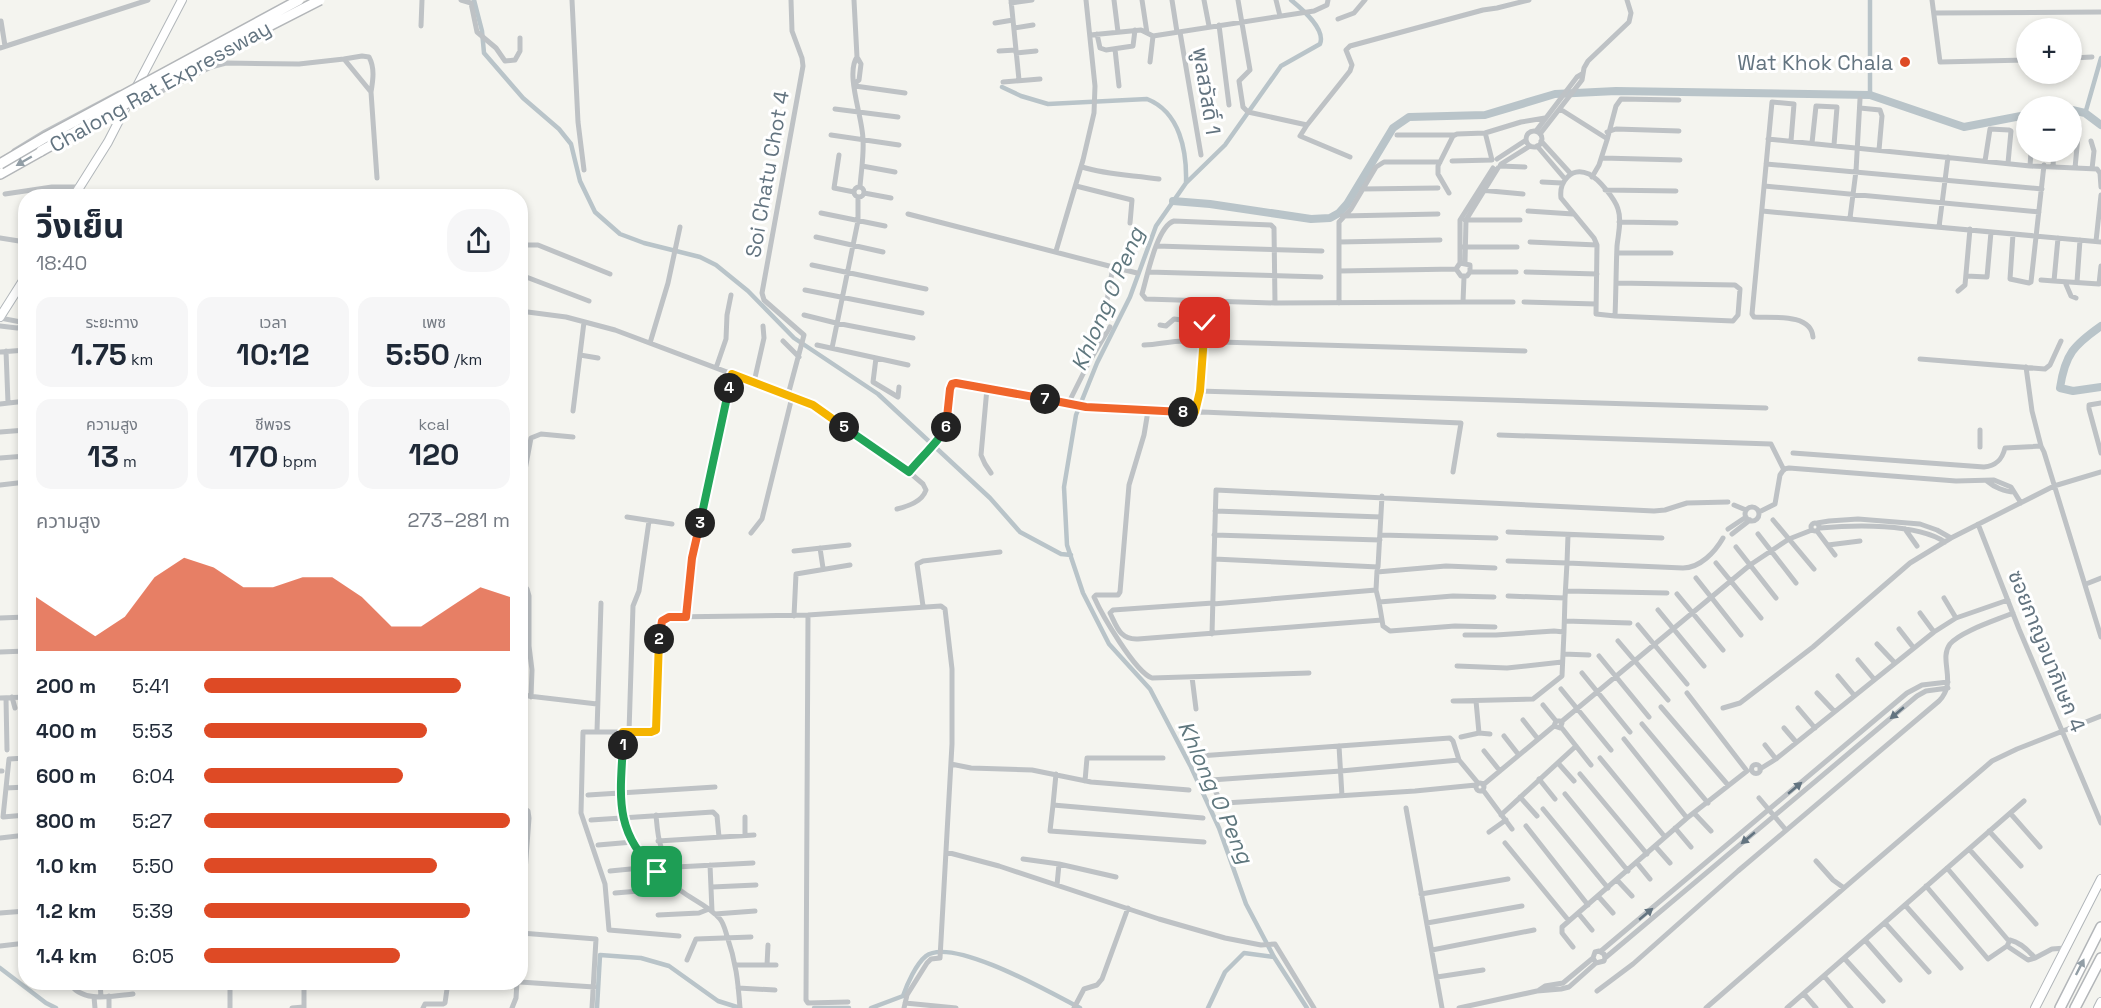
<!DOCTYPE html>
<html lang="th">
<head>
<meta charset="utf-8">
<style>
	body { margin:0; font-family:"Space Grotesk","Noto Sans Thai",sans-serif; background:#f6f6f7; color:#1f2937; height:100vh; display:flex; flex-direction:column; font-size:22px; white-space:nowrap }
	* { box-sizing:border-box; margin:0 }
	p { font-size:20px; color:#747a83 }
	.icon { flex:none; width:33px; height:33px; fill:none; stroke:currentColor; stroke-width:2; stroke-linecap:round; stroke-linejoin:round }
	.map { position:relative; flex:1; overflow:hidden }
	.details { position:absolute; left:18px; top:189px; width:510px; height:801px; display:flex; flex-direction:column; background:#fff; border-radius:24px; box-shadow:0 3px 9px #0003 }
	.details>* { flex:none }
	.fabs { position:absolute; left:2016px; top:18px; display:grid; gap:12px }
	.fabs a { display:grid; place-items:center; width:66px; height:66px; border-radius:50%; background:#fff; box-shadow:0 3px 9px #0003; font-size:30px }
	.pin { position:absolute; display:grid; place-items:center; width:51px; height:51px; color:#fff; margin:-26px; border-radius:12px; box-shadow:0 3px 9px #0006 }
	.km { position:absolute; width:30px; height:30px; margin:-15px; border-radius:50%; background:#222; color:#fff; font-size:16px; line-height:30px; text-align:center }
	.round { display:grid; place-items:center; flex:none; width:63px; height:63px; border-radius:24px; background:#f6f6f7 }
	.overview { display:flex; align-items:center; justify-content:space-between; height:102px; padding:0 18px }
	h1 { font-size:33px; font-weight:700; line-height:45px }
	.figures { display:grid; grid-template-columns:repeat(3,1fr); gap:9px; height:102px; padding:6px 18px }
	.figures div { display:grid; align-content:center; border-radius:15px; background:#f6f6f7; text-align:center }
	.figures b { font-size:30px; font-weight:700 }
	.figures small { font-size:16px; font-weight:400 }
	.figures p { font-size:16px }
	.chart { height:168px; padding:12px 18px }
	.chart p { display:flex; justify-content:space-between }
	.chart svg { width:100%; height:108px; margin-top:6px; fill:#de4a25; opacity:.7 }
	ul { padding:0 18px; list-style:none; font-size:20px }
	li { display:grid; grid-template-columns:96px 72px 1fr; align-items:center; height:45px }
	li i { height:15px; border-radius:8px; background:#de4a25 }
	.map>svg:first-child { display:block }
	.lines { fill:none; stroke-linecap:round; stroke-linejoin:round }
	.canal { stroke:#b9c4c9; stroke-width:4.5 }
	.river { stroke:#b9c4c9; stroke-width:8 }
	.secondary-casing { stroke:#b1b6ba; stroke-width:10 }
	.highway-casing { stroke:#b3b6b9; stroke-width:12 }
	.street { stroke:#bec2c5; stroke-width:5 }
	.secondary { stroke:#fff; stroke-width:8 }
	.highway { stroke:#fff; stroke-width:9 }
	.highway-bridge-casing { stroke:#b3b6b9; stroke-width:12; stroke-linecap:butt }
	.highway-bridge { stroke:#fff; stroke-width:9 }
	.oneway { fill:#929ea6 }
	.oneway2 { fill:#637480 }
	.split-1-casing { stroke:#fff; stroke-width:12 }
	.split-2-casing { stroke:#fff; stroke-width:12 }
	.split-3-casing { stroke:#fff; stroke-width:12 }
	.split-4-casing { stroke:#fff; stroke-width:12 }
	.split-5-casing { stroke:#fff; stroke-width:12 }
	.split-6-casing { stroke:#fff; stroke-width:12 }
	.split-7-casing { stroke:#fff; stroke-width:12 }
	.split-8-casing { stroke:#fff; stroke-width:12 }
	.split-9-casing { stroke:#fff; stroke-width:12 }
	.split-1 { stroke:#22a559; stroke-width:8 }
	.split-2 { stroke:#f5b400; stroke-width:8 }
	.split-3 { stroke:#f0652b; stroke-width:8 }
	.split-4 { stroke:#22a559; stroke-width:8 }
	.split-5 { stroke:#f5b400; stroke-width:8 }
	.split-6 { stroke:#22a559; stroke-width:8 }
	.split-7 { stroke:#f0652b; stroke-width:8 }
	.split-8 { stroke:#f0652b; stroke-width:8 }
	.split-9 { stroke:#f5b400; stroke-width:8 }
	.poi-dot { fill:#de4a25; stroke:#fff; stroke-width:2 }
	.labels { text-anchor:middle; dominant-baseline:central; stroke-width:6; stroke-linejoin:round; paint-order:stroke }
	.poi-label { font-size:21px; fill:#637480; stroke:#fff; text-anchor:end }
	.street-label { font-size:21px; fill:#637480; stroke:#fff }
	.water-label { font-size:22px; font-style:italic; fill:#5f777e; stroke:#fff }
</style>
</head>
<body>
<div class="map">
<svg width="2101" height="1008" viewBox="0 0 2101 1008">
	<rect width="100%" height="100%" fill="#f4f4ef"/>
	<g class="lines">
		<path class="canal" d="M474,0L482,31L484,53L523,98L559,129L571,144L580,181L595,212L620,234L644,243L700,257L716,265L748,291L794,338L878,394L990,498L1020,532L1061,554L1071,555
			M1291,0C1302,9 1326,29 1320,44L1281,66L1225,145L1186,183L1156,226L1130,297L1097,363L1076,415L1064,487L1067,545L1083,593L1109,644L1150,689L1191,767L1219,828L1246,904L1274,957L1307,1008
			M1870,0V95
			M1002,87L1021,96L1048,104L1147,99C1180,112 1187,151 1186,183
			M2085,114L2101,58
			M0,968L46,1003L56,1008
			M597,1008L600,955L641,958L669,966L718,1001L740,1008
			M814,1008H849
			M871,1008L903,996C907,984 916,964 926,956C952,936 1053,994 1080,1008
			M1208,1008L1225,972L1244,953L1274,957"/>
		<path class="river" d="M2072,110L2085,113L2101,125
			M1173,201L1210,204L1311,219L1330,218L1339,213L1347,204L1393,128L1409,117L1485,115L1555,94L1616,91L1870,95L1964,127L2026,115
			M2101,326C2074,345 2065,354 2060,388L2073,391L2101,387"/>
		<defs>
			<path id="secondary" d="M136,88L182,0
				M74,196L108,142L129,101
				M0,317L26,276
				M2035,1008L2101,879
				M2098,1008L2101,1002"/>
			<path id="highway" d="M0,174L41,151
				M2060,1008L2101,927
				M2075,1008L2101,958"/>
		</defs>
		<use href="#secondary" class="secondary-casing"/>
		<use href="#highway" class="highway-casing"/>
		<path class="street" d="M461,0L471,3L477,32L496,48L505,61L515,60L520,51V38
			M572,0L578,122L584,170
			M854,0L857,57L861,64L859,80L854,84
			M1011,0L1019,80
			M1114,0L1118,32
			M1142,0L1147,33
			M1172,0L1177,32
			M1204,0L1209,26
			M1238,0L1250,70L1239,81L1243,107L1248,112L1307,125L1350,71L1352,65L1346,50L1350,46L1483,10L1497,8L1529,0
			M1276,0L1280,16
			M1932,0L1940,62L2026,60
			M1011,3L1032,0
			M1934,13L2101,12
			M1338,19L1354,13L1365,0
			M1,21L5,46
			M995,23L1013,20
			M1219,25L1229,105
			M421,26L422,0
			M1014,28L1033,25
			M1180,32L1201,155
			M1097,34L1100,48L1106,50L1133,46L1135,30
			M1090,35L1141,30L1153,36L1314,11L1327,5L1328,0
			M0,48L148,0
			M1115,49L1119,86
			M999,51L1016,50
			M1016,53L1036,51
			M857,57C845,74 863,118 863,140C864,156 861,172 860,187
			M2072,58L2092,57
			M344,59L362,56L369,57C375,68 373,80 371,92
			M1150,62L1153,36
			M1003,82L1040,79
			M855,86L905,93
			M1860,108L1880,110L1882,116L1879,150
			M125,109L211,67L226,63L299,64L344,59L371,92L377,178
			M835,109L898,117
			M1560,109L1606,138L1607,140L1599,165L1592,177
			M2072,124L2078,125L2079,126L2075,168
			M1307,125L1300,136L1350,157
			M1536,131L1577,77L1582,74
			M1526 139a8 8 0 1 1 16 0a8 8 0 1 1-16 0Z
			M1607,132L1616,129L1679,131
			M1540,134L1582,80L1584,68L1588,61L1629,22L1631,13L1627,0
			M831,135L899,145
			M1397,135H1454
			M1768,139L2030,166L2097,169L2100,173L2101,187
			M1607,140L1616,106L1621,99L1679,100
			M1541,141L1571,174
			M1791,141L1794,104L1772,102L1752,314L1754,317C1773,318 1811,313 1813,337
			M2091,141L2094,151L2092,169
			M1812,143L1816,106L1837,107L1834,145
			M1537,146L1565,179
			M14,151L45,132L119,93
			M839,155L834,188L854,192
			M1602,158L1680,160
			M1497,159L1526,140
			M1452,161L1492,160L1486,136
			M1985,161L1990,129L2009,130L2011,131L2008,163
			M1501,164L1530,146
			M1766,164L2042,189
			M862,166L895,172
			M1500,166L1525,167
			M2030,166L2031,152
			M2053,166L2054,152
			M1082,167C1107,175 1133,175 1159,179
			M1542,182L1562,183
			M1076,186L1132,200L1130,223
			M1764,186L2039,212
			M854 192a5 5 0 1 1 10 0a5 5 0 1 1-10 0Z
			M1362,189L1438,188
			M1480,190L1523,194
			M1605,190L1676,191
			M864,193L891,198
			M1449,193L1438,174V166L1453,136L1457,134L1485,133L1521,122L1545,118
			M5,194L52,187H80
			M1528,211L1573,214
			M1762,211L2101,242
			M821,213L885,226
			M908,214L1113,267L1106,306
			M1342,216L1438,214
			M1850,218L1856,171L1860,99
			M1465,220H1520
			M1619,222L1676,223
			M1939,227L1948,157
			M2013,234L2010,279L2029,283L2031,282L2044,165
			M816,237L883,252
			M0,238L19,241L26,248
			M2058,238L2054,281L2099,284L2101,266
			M2096,241L2101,195
			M1339,242L1440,240
			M1530,242L1597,245
			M521,245H538L610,274
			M1156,246L1322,251
			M1461,247H1517
			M1056,251L1083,160L1094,113L1095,86L1086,0
			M1617,253H1671
			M1460,263L1470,265V272L1467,276H1461L1456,269L1460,263V220L1493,168
			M1465,263L1466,220L1498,168
			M812,265L926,289
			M1113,267L1137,273
			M1339,271L1456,269
			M1148,272L1321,277
			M1470,272H1516
			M1526,272L1597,274
			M521,275L589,301
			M1966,276L1987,277L1991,232
			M1464,277L1463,302H1513
			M2041,280L2054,281
			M2065,282L2071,296L2076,298
			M2077,282L2080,240
			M520,288L522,216
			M805,290L922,313
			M1958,291L1965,285L1970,229
			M1524,302L1596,304
			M1275,303L1274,228L1271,225L1174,221C1157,226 1147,277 1142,294L1146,299L1275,303L1463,302
			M1339,303V222L1351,209L1376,167L1384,162H1440
			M520,311L566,317L615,330L788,395L813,405L909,472L923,484L926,490C922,502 908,506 897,509
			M804,315L836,323L913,338
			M1615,316L1596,314L1597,245L1594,238L1561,198C1559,182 1571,166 1589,174C1599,179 1615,199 1618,209C1622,221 1618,235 1617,246C1616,270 1616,293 1615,316L1733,321L1738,315L1740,289L1735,285L1616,283
			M0,318L26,323
			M1160,325L1166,326L1174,319L1205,323L1199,391L1195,413
			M0,326L17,328L26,326
			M783,341L799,357
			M650,343L668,283L680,227
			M817,345L908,365
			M1144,345C1158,345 1169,341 1184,341L1525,351
			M832,348L858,221V198
			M6,351L8,403
			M0,352L26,350
			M580,355L598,358
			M876,358L873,382L898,397L899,387
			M1920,359L2045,369L2050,365L2061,341
			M2026,367L2032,411L2041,446
			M716,368L726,339L727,315L731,295
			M754,382L764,338L763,326
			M987,388L981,455L985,464L991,473
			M1199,391L1766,408
			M788,395L804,335L764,300L762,293L803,66L802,58L792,31L791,0
			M2101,403L2089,405V409L2101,453
			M0,404L26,401
			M1068,404L1089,362L1110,327
			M573,411L584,322
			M1148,411L1144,435L1129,485L1120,592L1118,595H1096L1094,597C1102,615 1135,672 1152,678L1309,673
			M1980,430V447
			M0,432L26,430
			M1499,435L1771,444L1784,470
			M1793,453L1984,467C1996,466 2002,460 2005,448L2041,446L2044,452L2101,637
			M0,458L26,456
			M909,472L936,439L945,433L950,389L955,383L1086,407L1461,423L1453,472
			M1987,481C1994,487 2005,492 2014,492
			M0,485L26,482
			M1382,496L1378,567L1214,559L1216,490L1654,511L1665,510L1687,503L1728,502
			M1734,505L1746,510
			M520,506L524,475L531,438L541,434L573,437
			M1745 514a7 7 0 1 1 14 0a7 7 0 1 1-14 0Z
			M1215,511L1381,517
			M1759,512L1775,504L1780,475L1784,469L1789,468L1956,481L1994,480L2011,487L2021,503
			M627,517L672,524
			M1773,520L1814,569
			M1811 527a4 4 0 1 1 8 0a4 4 0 1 1-8 0Z
			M1817,523L1829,521L1858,519L1920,524L1937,530L1951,538
			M1978,524L2019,629L2101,823
			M1820,528C1854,525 1916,523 1945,542
			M1728,529L1746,517
			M1905,529L1917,546
			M1817,531L1835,555
			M1508,532L1662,538
			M751,533L762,519L792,397
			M1732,534L1750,520
			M1758,534L1796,583
			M1214,535L1380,540
			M1380,535L1496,538
			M1568,535L1567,563L1683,568C1700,568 1715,552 1723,538
			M1828,545L1860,541
			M1736,547L1776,598
			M820,548L823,568
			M794,551L849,545
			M1508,561L1567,563L1565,598L1508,596
			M1716,563L1761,618
			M1377,571L1376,590L1379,602
			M1377,572L1446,566L1495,568
			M1696,578L1741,635
			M520,580L527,589L529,596V646L532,670L531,697
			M2086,584L2101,578
			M1566,591L1667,593
			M1677,594L1723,650
			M1944,598L1956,618
			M1213,603L1113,610L1110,613C1117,627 1120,640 1138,639L1382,620L1379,602L1453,596L1494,597
			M1213,604L1376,590
			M923,606L917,564L923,561L1000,552
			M1658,610L1704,666
			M1920,613L1934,632
			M808,615L806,1000L808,1003L848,1002
			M794,616L796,574L850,565
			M686,617L692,558L732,374
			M0,618L26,617
			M1382,620L1383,626L1390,631L1455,626L1495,627
			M1565,621L1630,623
			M1638,625L1687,684
			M1899,629L1913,647
			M1212,634L1214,559
			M1465,635H1496L1554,631L1564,632L1565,598
			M1618,641L1668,700
			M1877,644L1894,662
			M0,652L26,651
			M1563,654L1589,655
			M1599,656L1649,717
			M1858,660L1874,679
			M1457,666L1507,668L1562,662
			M1582,673L1630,732
			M1838,676L1854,695
			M1192,677L1196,709
			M1561,689L1611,750
			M1817,693L1834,711
			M520,695L597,704
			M12,697L15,708
			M0,698L26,697
			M6,698L7,750
			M1453,701L1533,699L1562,676L1564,632
			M1543,705L1556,721
			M1661,707L1728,785
			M1723,708L1740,703L1813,647L1910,563L1951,538L2054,486L2101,472
			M1798,708L1815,728
			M1523,720L1538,739
			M1561,722L1750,565L1789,539L1812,530
			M1642,724L1708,803
			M1561,727L1591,765
			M1784,728L1796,742
			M597,731L601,603
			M623,732C622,755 616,797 623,819C634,853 658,876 687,895C698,902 712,909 720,919C724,924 725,930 727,936C736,962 738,981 740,1008
			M629,732L633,606L639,591L649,521
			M1479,733L1490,734
			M1504,736L1518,754
			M1461,737L1479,733L1476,701
			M1624,739L1687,818
			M1765,745L1776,759
			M1339,746L1342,796
			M1484,751L1500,771
			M26,758L9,759L3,817L26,815
			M1600,758L1665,837
			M1558,763L1574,781
			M951,764L971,768L1032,770L1091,782L1189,790
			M1751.5 769a4.5 4.5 0 1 1 9 0a4.5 4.5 0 1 1-9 0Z
			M1760,769L1776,759L1934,632L1956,618L2008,600
			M0,771H2
			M1056,774L1053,805L1203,818
			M1580,774L1647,854
			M1539,779L1555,799
			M1211,780L1341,771L1459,760
			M1085,781L1087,758H1163
			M1476 787a4 4 0 1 1 8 0a4 4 0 1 1-8 0Z
			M1476,785L1415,791L1225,803L1220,800L1199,760V756L1450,738L1453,741L1459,760L1478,783
			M1483,785L1554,726L1556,721H1560L1562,723L1560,728L1554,726
			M6,788L26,787
			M1483,790L1512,829
			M1565,794L1628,871
			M588,795L715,787
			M1520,797L1537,816
			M1759,798L1786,830
			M520,805L528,811L529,818L520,938
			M1053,805L1050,831L1204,842
			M1406,808L1442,1008
			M1543,809L1608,888
			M1694,813L1711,831
			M2010,813L2040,847
			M656,815C658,836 658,853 676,867L753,863
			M1501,815L1576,746
			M745,817V835
			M591,820L713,812L717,816L719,837
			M1526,826L1588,905
			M1675,828L1691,847
			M1989,831L2021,866
			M1489,832L1506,820
			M0,838L26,835
			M658,841L754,835
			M1505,843L1569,921
			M598,845L633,842
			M1655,846L1670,863
			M1969,849L2036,924
			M946,852L999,866L1159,919L1225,938L1261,945L1275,944L1314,1008
			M1023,859L1059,864L1116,877
			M1816,861L1833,880L1844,888L1992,761L2017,749L2101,716
			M1637,863L1650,879
			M710,865L712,911
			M1947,868L2008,940
			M610,871L651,867
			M1617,880L1632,896
			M1057,885L1059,864
			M1926,886L1988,959L2007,946L2010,940C2019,942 2029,951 2035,958L2052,949L2066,948
			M712,887L756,885
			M615,893L676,888
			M1421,894L1508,879
			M1598,896L1613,913
			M1905,905L1961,968
			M0,913L26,911
			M1578,913L1592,930
			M715,914L755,911
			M658,915L699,913L709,909
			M1427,923L1522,906
			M1885,923L1929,972
			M521,933L596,939L592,1008
			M679,936L609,930L605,884L581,813L583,732H651L656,730L659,640L662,621L669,617L808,615L941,606L945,609L952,669V744L940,958L931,959L927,963L907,995L904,1008
			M1865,940L1900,980
			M0,946L26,943
			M2007,946L2028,960L2035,958
			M1573,947L1562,933V927L1687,818L1747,771L1687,693
			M1432,950L1534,930
			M1601,951L1907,693L1922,685L1948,682
			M1605,958L1604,954L1599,951L1595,952L1593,958L1596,963L1604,961L1605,958L1917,696L1926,691L1948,688
			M1844,958L1883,1001
			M687,960L696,939L751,937
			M737,965H776
			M767,965L768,945
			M1824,976L1851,1008
			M1437,977L1483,970
			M69,982C81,1004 113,996 133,994
			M100,982L101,997
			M304,982V1008
			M520,982L594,987
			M230,983V1008
			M206,985L260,984
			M738,988L775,990
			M1539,990L1545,986L1563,983L1593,958
			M1597,991L1633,964L1738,871L1939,701C1958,682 1938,660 1950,644C1961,631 1997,620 2013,613
			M1804,994L1816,1008
			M109,996V1008
			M94,997L95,1008
			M905,1003L956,1008
			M292,1008L304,1007
			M423,1008L425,1004H443L445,1003L448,982
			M512,1008L516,998L517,982
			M1074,1008L1084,989L1097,985L1102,979L1128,908
			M1459,1008L1537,991L1561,989L1569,987L1596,963
			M1706,1008L1844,888
			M1787,1008L2024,801"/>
		<use href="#secondary" class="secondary"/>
		<use href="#highway" class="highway"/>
		<defs>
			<path id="highway-bridge" d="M41,151L224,49L320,0
				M0,164L46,137L299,0"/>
		</defs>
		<use href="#highway-bridge" class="highway-bridge-casing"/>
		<use href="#highway-bridge" class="highway-bridge"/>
	</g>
	<defs><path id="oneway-solid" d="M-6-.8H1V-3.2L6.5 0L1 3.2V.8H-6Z" transform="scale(1.5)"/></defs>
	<g class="oneway">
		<use href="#oneway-solid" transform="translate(24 161) rotate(150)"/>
		<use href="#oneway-solid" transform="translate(2080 967) rotate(-63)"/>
	</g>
	<g class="oneway2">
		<use href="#oneway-solid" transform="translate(1897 713) rotate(140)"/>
		<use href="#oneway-solid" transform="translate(1795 788) rotate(-40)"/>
		<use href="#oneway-solid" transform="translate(1748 838) rotate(140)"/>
		<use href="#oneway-solid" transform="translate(1646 914) rotate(-40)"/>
	</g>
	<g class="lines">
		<defs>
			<path id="split-1" d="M623,745C620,797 614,833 657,872"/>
			<path id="split-2" d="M623,745V732H651L656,730L659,639"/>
			<path id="split-3" d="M659,639L662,621L669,617H686L692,558L700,523"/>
			<path id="split-4" d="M700,523L729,388"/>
			<path id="split-5" d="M729,388L732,374L813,405L844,427"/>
			<path id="split-6" d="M844,427L909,472C916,463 945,434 946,427"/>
			<path id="split-7" d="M946,427L950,389L952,384L956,383L1045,399"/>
			<path id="split-8" d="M1045,399L1086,407L1183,412"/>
			<path id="split-9" d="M1183,412H1195L1200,391L1205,323"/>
		</defs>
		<use href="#split-1" class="split-1-casing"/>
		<use href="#split-2" class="split-2-casing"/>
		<use href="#split-3" class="split-3-casing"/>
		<use href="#split-4" class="split-4-casing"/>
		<use href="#split-5" class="split-5-casing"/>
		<use href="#split-6" class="split-6-casing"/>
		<use href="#split-7" class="split-7-casing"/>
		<use href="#split-8" class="split-8-casing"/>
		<use href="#split-9" class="split-9-casing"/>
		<use href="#split-1" class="split-1"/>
		<use href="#split-2" class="split-2"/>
		<use href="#split-3" class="split-3"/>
		<use href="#split-4" class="split-4"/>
		<use href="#split-5" class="split-5"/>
		<use href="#split-6" class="split-6"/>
		<use href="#split-7" class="split-7"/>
		<use href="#split-8" class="split-8"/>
		<use href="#split-9" class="split-9"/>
	</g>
	<circle class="poi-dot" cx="1905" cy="62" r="6"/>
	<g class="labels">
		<g class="poi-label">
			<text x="1893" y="62">Wat Khok Chala</text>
		</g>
		<g class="street-label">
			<text transform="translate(160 86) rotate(-29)">Chalong Rat Expressway</text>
			<text transform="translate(1207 91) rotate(81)">พูลสวัสดิ์ 1</text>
			<text transform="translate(767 174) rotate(-80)">Soi Chatu Chot 4</text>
			<text transform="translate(2047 651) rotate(68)">ซอยกาญจนาภิเษก 4</text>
		</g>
		<g class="water-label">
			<text transform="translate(1107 299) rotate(-67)">Khlong O Peng</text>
			<text transform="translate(1216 792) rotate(66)">Khlong O Peng</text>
		</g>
	</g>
</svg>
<div class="fabs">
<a>+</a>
<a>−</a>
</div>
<div class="pin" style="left:657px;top:872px;background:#1e9e55"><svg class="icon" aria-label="arrive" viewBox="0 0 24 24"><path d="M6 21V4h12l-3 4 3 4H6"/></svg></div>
<div class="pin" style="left:1205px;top:323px;background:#d93025"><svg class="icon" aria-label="check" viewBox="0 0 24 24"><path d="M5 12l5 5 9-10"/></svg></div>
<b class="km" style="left:623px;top:745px">1</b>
<b class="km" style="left:659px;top:639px">2</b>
<b class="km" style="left:700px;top:523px">3</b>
<b class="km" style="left:729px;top:388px">4</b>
<b class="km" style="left:844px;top:427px">5</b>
<b class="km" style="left:946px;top:427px">6</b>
<b class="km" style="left:1045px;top:399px">7</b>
<b class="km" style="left:1183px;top:412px">8</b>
<section class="details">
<div class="overview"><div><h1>วิ่งเย็น</h1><p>18:40</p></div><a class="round"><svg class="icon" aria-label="share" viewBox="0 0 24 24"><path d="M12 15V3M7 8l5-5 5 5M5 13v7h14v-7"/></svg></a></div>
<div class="figures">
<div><p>ระยะทาง</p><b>1.75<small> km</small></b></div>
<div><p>เวลา</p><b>10:12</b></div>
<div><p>เพซ</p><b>5:50<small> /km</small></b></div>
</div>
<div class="figures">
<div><p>ความสูง</p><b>13<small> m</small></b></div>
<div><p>ชีพจร</p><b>170<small> bpm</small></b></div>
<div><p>kcal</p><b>120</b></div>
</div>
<div class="chart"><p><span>ความสูง</span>273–281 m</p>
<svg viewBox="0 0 160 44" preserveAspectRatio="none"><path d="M0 44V22L10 30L20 38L30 30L40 14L50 6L60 10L70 18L80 18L90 14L100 14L110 22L120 34L130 34L140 26L150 18L160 22V44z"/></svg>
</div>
<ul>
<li><b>200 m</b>5:41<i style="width:84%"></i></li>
<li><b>400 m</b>5:53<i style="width:73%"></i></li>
<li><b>600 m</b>6:04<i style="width:65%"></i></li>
<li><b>800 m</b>5:27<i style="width:100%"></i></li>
<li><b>1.0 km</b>5:50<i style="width:76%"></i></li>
<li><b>1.2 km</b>5:39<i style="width:87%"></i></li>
<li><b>1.4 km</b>6:05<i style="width:64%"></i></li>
</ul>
</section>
</div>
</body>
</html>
